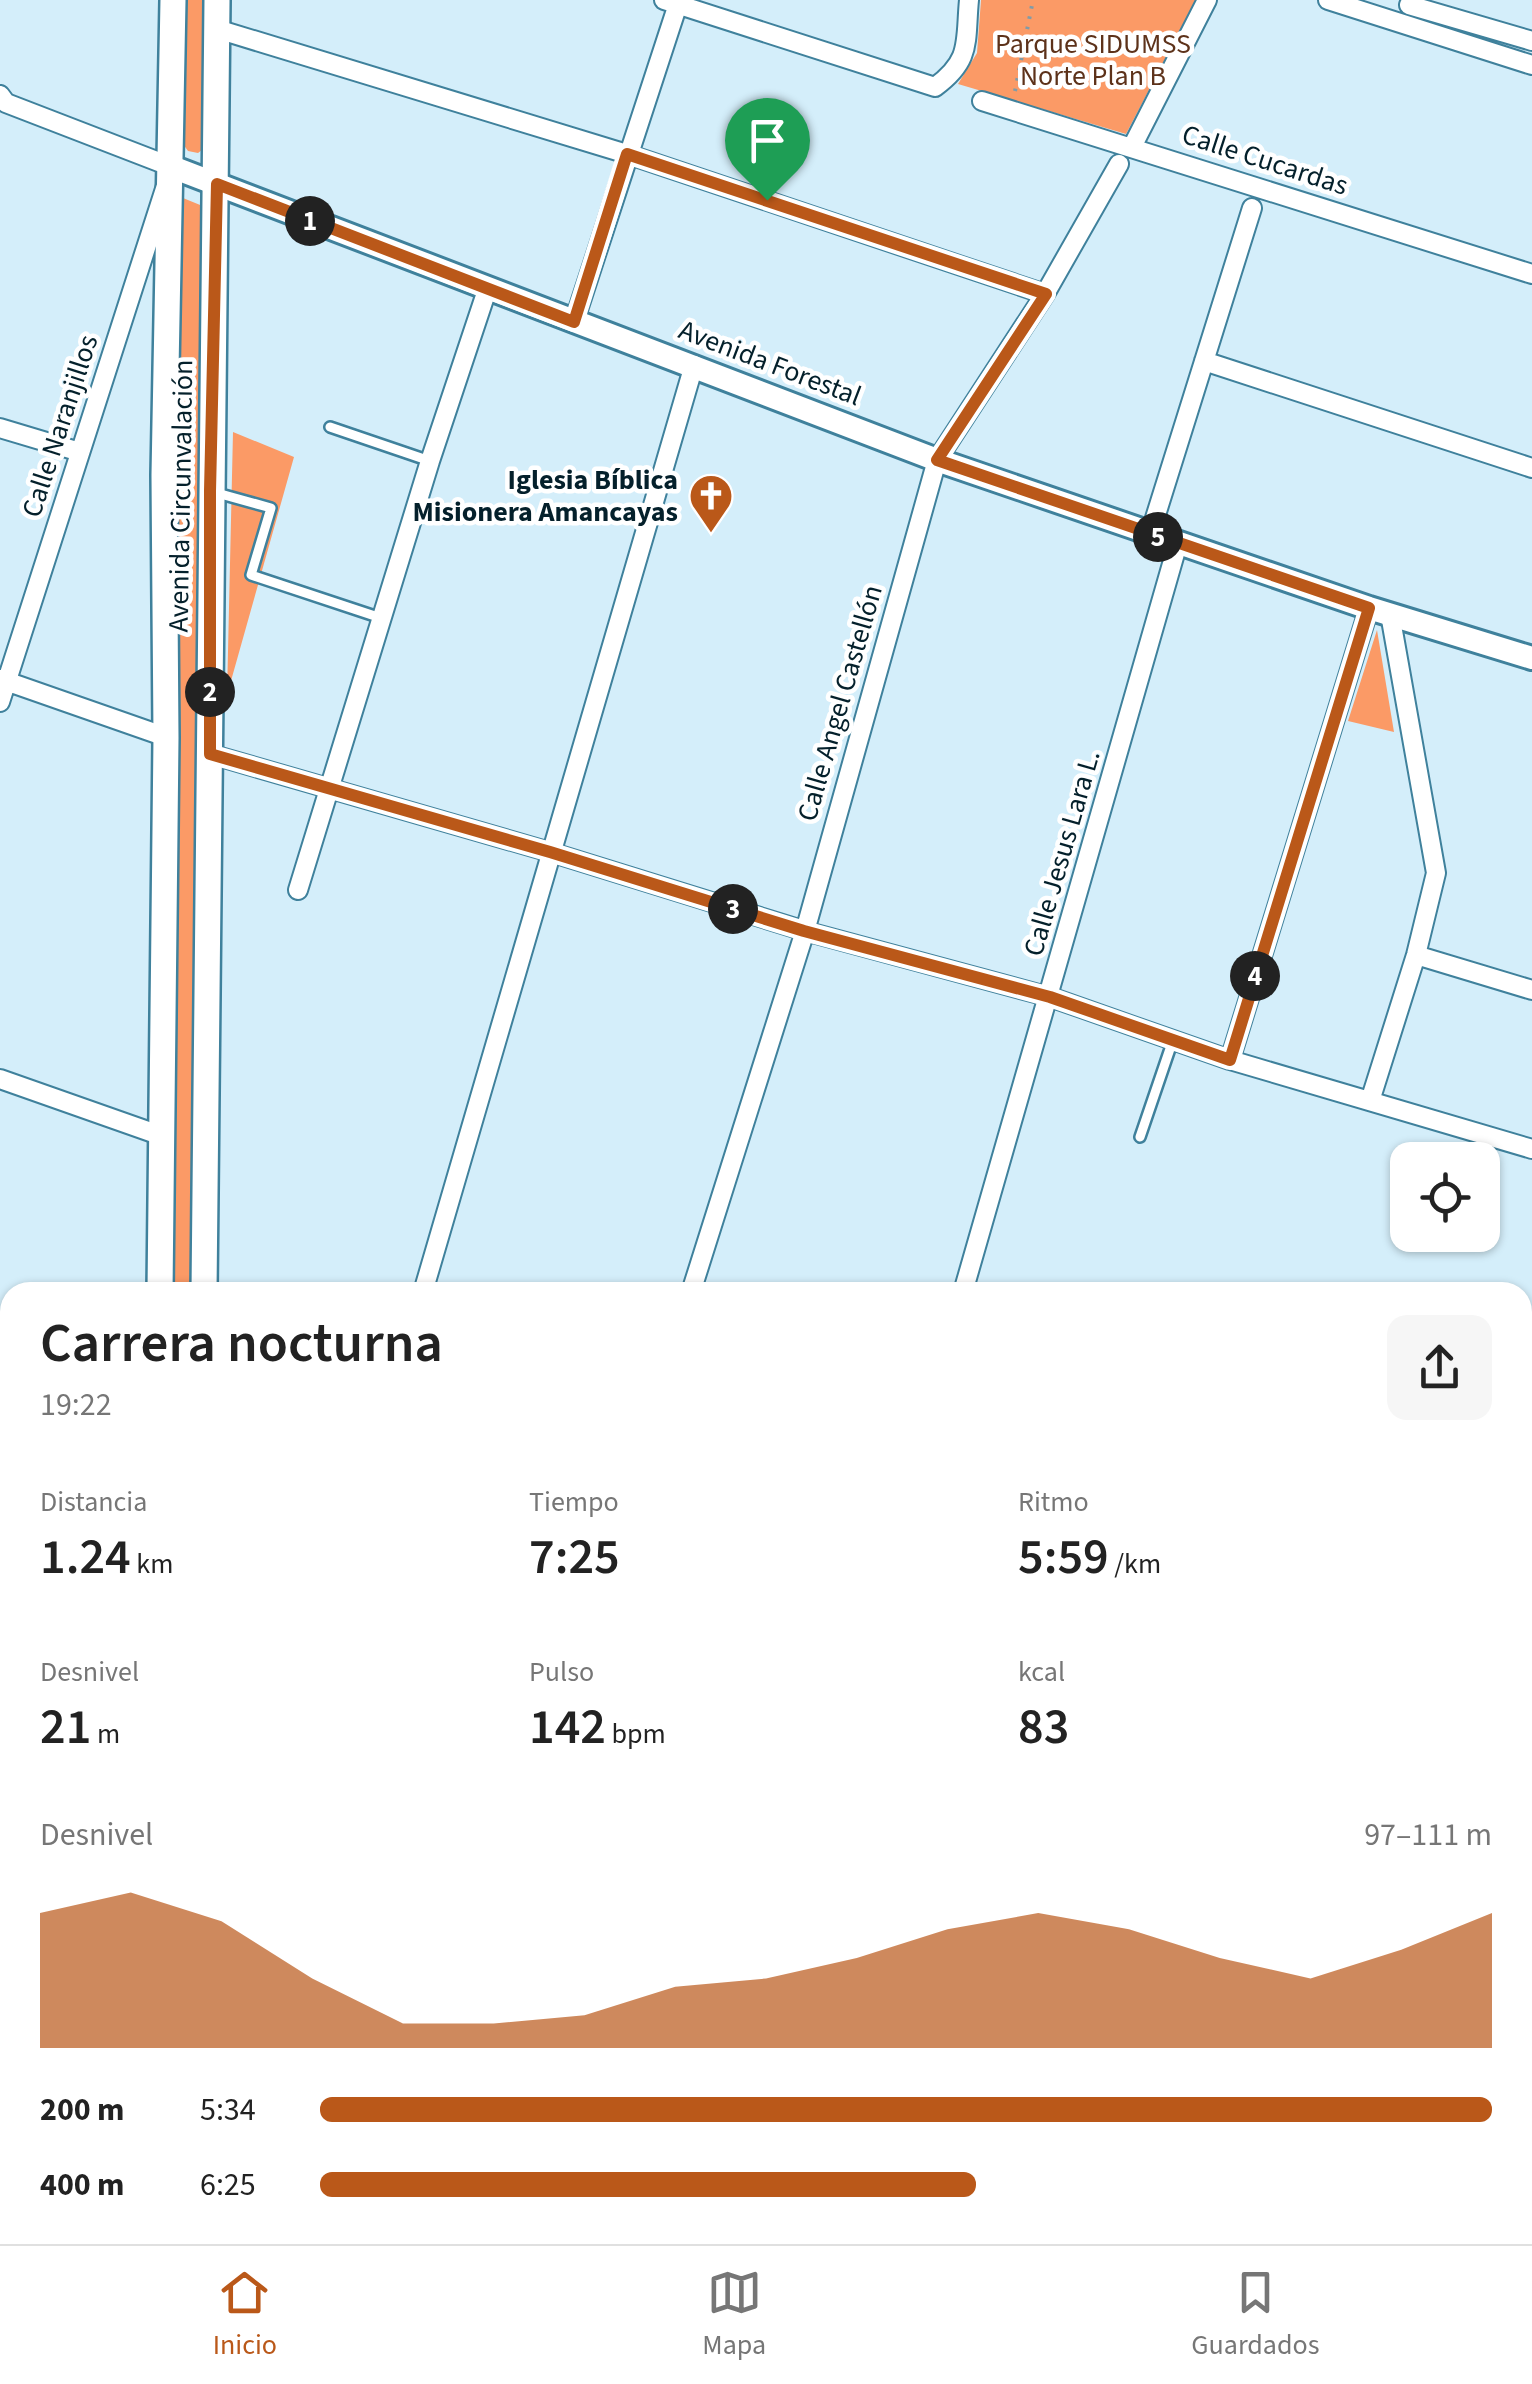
<!DOCTYPE html>
<html lang="es">
<head>
<meta charset="utf-8">
<style>
	body { margin:0; font-family:"Source Sans 3",sans-serif; background:#f6f6f6; color:#222; height:100vh; display:flex; flex-direction:column; font-size:38px; white-space:nowrap }
	* { box-sizing:border-box; margin:0 }
	p { font-size:32px; color:#767676 }
	.icon { flex:none; width:55px; height:55px; fill:none; stroke:currentColor; stroke-width:2; stroke-linecap:round; stroke-linejoin:round }
	.map { position:relative; flex:1; overflow:hidden }
	.details { position:absolute; left:0px; top:1282px; width:1532px; height:962px; display:flex; flex-direction:column; background:#fff; border-radius:30px 30px 0 0; box-shadow:0 2px 8px #0004 }
	.details>* { flex:none }
	.buttons { position:absolute; left:1390px; top:1142px; display:grid; gap:20px }
	.buttons a { display:grid; place-items:center; width:110px; height:110px; border-radius:20px; background:#fff; box-shadow:0 2px 8px #0004; font-size:50px }
	.pin { position:absolute; display:grid; place-items:center; width:85px; height:85px; color:#fff; margin:-102px -42px; border-radius:50% 50% 50% 0; rotate:-45deg; box-shadow:0 0 10px #0007 }
	.pin .icon { rotate:45deg }
	.km { position:absolute; width:50px; height:50px; margin:-25px; border-radius:50%; background:#222; color:#fff; font-size:28px; line-height:50px; text-align:center }
	.round { display:grid; place-items:center; flex:none; width:105px; height:105px; border-radius:20px; background:#f6f6f6 }
	.overview { display:flex; align-items:center; justify-content:space-between; height:170px; padding:0 40px }
	h1 { font-size:55px; font-weight:600; line-height:75px }
	.metrics { display:grid; grid-template-columns:repeat(3,1fr); gap:15px; height:170px; padding:10px 40px }
	.metrics div { display:grid; align-content:center }
	.metrics b { font-size:50px; font-weight:600 }
	.metrics small { font-size:28px; font-weight:400 }
	.metrics p { font-size:28px }
	.chart { height:280px; padding:20px 40px }
	.chart p { display:flex; justify-content:space-between }
	.chart svg { width:100%; height:180px; margin-top:10px; fill:#ba5819; opacity:.7 }
	ul { padding:0 40px; list-style:none; font-size:32px }
	li { display:grid; grid-template-columns:160px 120px 1fr; align-items:center; height:75px }
	li i { height:25px; border-radius:12px; background:#ba5819 }
	.tabs { display:flex; justify-content:space-around; align-items:center; height:140px; border-top:2px solid #e0e0e0; background:#fff; font-size:28px; color:#767676 }
	.tabs a { display:grid; justify-items:center; gap:5px }
	.tabs .current { color:#ba5819 }
	.map>svg:first-child { display:block }
	.green { fill:#fb9a66 }
	.lines { fill:none; stroke-linecap:round; stroke-linejoin:round }
	.stream { stroke:#fea3d2; stroke-width:6 }
	.service-casing { stroke:#3f819c; stroke-width:14 }
	.minor-casing { stroke:#3f819c; stroke-width:22 }
	.tertiary-casing { stroke:#3f819c; stroke-width:28 }
	.secondary-casing { stroke:#3f819c; stroke-width:30 }
	.path { stroke:#819ba7; stroke-width:4; stroke-dasharray:2.5 8; stroke-linecap:butt }
	.service { stroke:#fff; stroke-width:9 }
	.minor { stroke:#fff; stroke-width:18 }
	.tertiary { stroke:#fff; stroke-width:22 }
	.secondary { stroke:#fff; stroke-width:25 }
	.route-casing { stroke:#fff; stroke-width:20 }
	.route { stroke:#ba5819; stroke-width:12 }
	.labels { text-anchor:middle; dominant-baseline:central; stroke-width:9; stroke-linejoin:round; paint-order:stroke }
	.park-label { font-size:28px; fill:#5d321a; stroke:#fff }
	.street-label { font-size:28px; fill:#04202b; stroke:#fff }
	.poi-label { font-size:28px; font-weight:bold; fill:#04202b; stroke:#fff; text-anchor:end }
</style>
</head>
<body>
<div class="map">
<svg width="1532" height="2244" viewBox="0 0 1532 2244">
	<rect width="100%" height="100%" fill="#d4eefa"/>
	<path class="green" d="M184,0H208L206,147L198,153L188,151L183,144Z
		M981,0H1196L1126,134L958,84L977,53Z
		M183,198L205,207L199,486L194,1292H171L176,468Z
		M233,432L294,457L227,695Z
		M1377,630L1394,732L1348,721Z
		M1522,1620L1532,1621V1763L1523,1761Z
		M0,2175L10,2177V2235H137V2244H0Z"/>
	<g class="lines">
		<path class="stream" d="M0,1370L10,1372
			M1522,1582L1532,1583"/>
		<defs>
			<path id="service" d="M330,427L430,461
				M217,493L271,508L251,575L381,618
				M1140,1137L1173,1040"/>
			<path id="minor" d="M664,0L935,87C972,60 965,42 969,0
				M1328,0L1532,65
				M1409,5L1532,41
				M217,29L627,154L1045,294
				M0,95L6,103L172,167L0,702
				M982,101L1532,274
				M1132,147L1207,0
				M574,322L678,4
				M1204,361L1532,468
				M0,428L80,452
				M1150,534L1252,208
				M0,679L166,737
				M210,754L550,852L805,931L1050,997L1230,1060L1532,1149
				M298,890L430,461L487,290
				M1416,955L1532,990
				M1230,1060L1369,608
				M0,1079L162,1136
				M1370,1101L1416,955L1436,873L1390,614
				M423,1292L694,365
				M691,1292L805,931L937,460L1045,294L1119,164
				M963,1292L1178,543
				M0,1335L10,1337
				M0,1402H10
				M0,1548L10,1549
				M1522,1555L1532,1556
				M1522,1602L1532,1603
				M0,1704L10,1705
				M1522,1771L1532,1773
				M0,1839L10,1807
				M1522,1916L1532,1884
				M0,2055L10,2070
				M0,2115L10,2097
				M0,2159L10,2161
				M1522,2180H1532
				M396,2244L398,2235
				M669,2244L671,2235
				M930,2244L933,2235
				M1420,2244L1423,2235"/>
			<path id="tertiary" d="M172,167L937,460L1369,608L1532,658"/>
			<path id="secondary" d="M160,1292L166,737L164,475L173,0
				M204,1292L217,0
				M192,2235V2244
				M315,2235L354,2244
				M150,2244L151,2235"/>
		</defs>
		<use href="#service" class="service-casing"/>
		<use href="#minor" class="minor-casing"/>
		<use href="#tertiary" class="tertiary-casing"/>
		<use href="#secondary" class="secondary-casing"/>
		<path class="path" d="M1015,91L1033,0"/>
		<use href="#service" class="service"/>
		<use href="#minor" class="minor"/>
		<use href="#tertiary" class="tertiary"/>
		<use href="#secondary" class="secondary"/>
	</g>
	<g class="lines">
		<defs>
			<path id="route" d="M627,154L1046,294L937,460L1369,608L1230,1060L1050,997L804,931L550,852L210,754V491L217,184L574,322Z"/>
		</defs>
		<use href="#route" class="route-casing"/>
		<use href="#route" class="route"/>
	</g>
	<defs>
		<symbol id="church-pin" viewBox="-11 -11 22 30"><path d="M0 17L-7.5 6A9.5 9.5 0 1 1 7.5 6Z" fill="#ba5819" stroke="#fff"/><path d="M-1.2-6h2.4v3.5h3.3v2.4h-3.3V6h-2.4V-.1h-3.3v-2.4h3.3Z" fill="#fff"/></symbol>
	</defs>
	<g fill-rule="evenodd">
		<use href="#church-pin" x="686" y="471" width="50" height="68"/>
	</g>
	<g class="labels">
		<g class="park-label">
			<text x="1093" y="44">Parque SIDUMSS<tspan x="1093" dy="32">Norte Plan B</tspan></text>
		</g>
		<g class="street-label">
			<text transform="translate(1265 160) rotate(18)">Calle Cucardas</text>
			<text transform="translate(770 363) rotate(21)">Avenida Forestal</text>
			<text transform="translate(60 426) rotate(-72)">Calle Naranjillos</text>
			<text transform="translate(181 496) rotate(-89)">Avenida Circunvalación</text>
			<text transform="translate(840 703) rotate(-74)">Calle Angel Castellón</text>
			<text transform="translate(1062 853) rotate(-74)">Calle Jesus Lara L.</text>
		</g>
		<g class="poi-label">
			<text x="678" y="480">Iglesia Bíblica<tspan x="678" dy="32">Misionera Amancayas</tspan></text>
		</g>
	</g>
</svg>
<div class="buttons">
<a><svg class="icon" aria-label="locate" viewBox="0 0 24 24"><circle cx="12" cy="12" r="6"/><path d="M12 2v4M12 18v4M2 12h4M18 12h4"/></svg></a>
</div>
<div class="pin" style="left:767px;top:200px;background:#1e9e55"><svg class="icon" aria-label="arrive" viewBox="0 0 24 24"><path d="M6 21V4h12l-3 4 3 4H6"/></svg></div>
<b class="km" style="left:310px;top:221px">1</b>
<b class="km" style="left:210px;top:692px">2</b>
<b class="km" style="left:733px;top:909px">3</b>
<b class="km" style="left:1255px;top:976px">4</b>
<b class="km" style="left:1158px;top:537px">5</b>
<section class="details">
<div class="overview"><div><h1>Carrera nocturna</h1><p>19:22</p></div><a class="round"><svg class="icon" aria-label="share" viewBox="0 0 24 24"><path d="M12 15V3M7 8l5-5 5 5M5 13v7h14v-7"/></svg></a></div>
<div class="metrics">
<div><p>Distancia</p><b>1.24<small> km</small></b></div>
<div><p>Tiempo</p><b>7:25</b></div>
<div><p>Ritmo</p><b>5:59<small> /km</small></b></div>
</div>
<div class="metrics">
<div><p>Desnivel</p><b>21<small> m</small></b></div>
<div><p>Pulso</p><b>142<small> bpm</small></b></div>
<div><p>kcal</p><b>83</b></div>
</div>
<div class="chart"><p><span>Desnivel</span>97–111 m</p>
<svg viewBox="0 0 160 44" preserveAspectRatio="none"><path d="M0 44V11L10 6L20 13L30 27L40 38L50 38L60 36L70 29L80 27L90 22L100 15L110 11L120 15L130 22L140 27L150 20L160 11V44z"/></svg>
</div>
<ul>
<li><b>200 m</b>5:34<i style="width:100%"></i></li>
<li><b>400 m</b>6:25<i style="width:56%"></i></li>
</ul>
</section>
</div>
<nav class="tabs">
<a class="current"><svg class="icon" aria-label="home" viewBox="0 0 24 24"><path d="M3 11l9-7 9 7M6 9v11h12V9"/></svg>Inicio</a>
<a><svg class="icon" aria-label="map" viewBox="0 0 24 24"><path d="M3 6l6-2 6 2 6-2v14l-6 2-6-2-6 2zM9 4v14M15 6v14"/></svg>Mapa</a>
<a><svg class="icon" aria-label="saved" viewBox="0 0 24 24"><path d="M7 4h10v16l-5-4-5 4z"/></svg>Guardados</a>
</nav>
</body>
</html>
